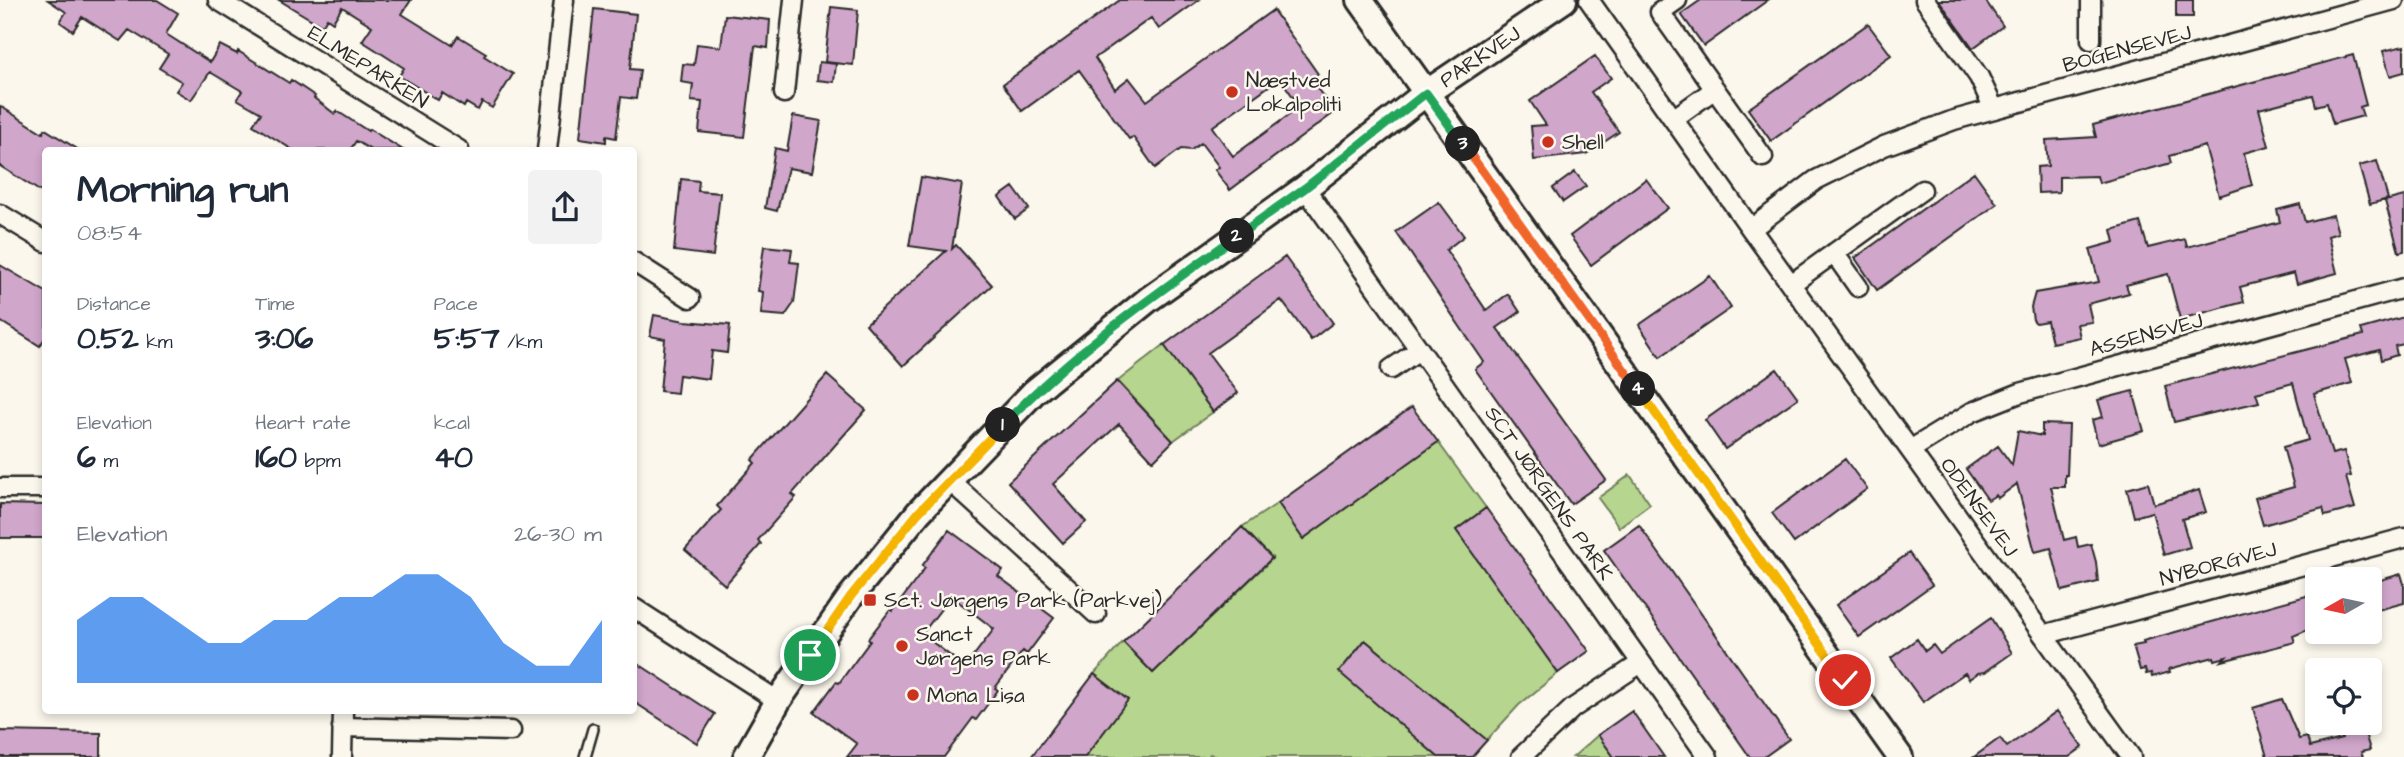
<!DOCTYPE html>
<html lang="en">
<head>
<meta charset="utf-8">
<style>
	body { margin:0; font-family:"Architects Daughter",sans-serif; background:#f2f2f3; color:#1f2937; height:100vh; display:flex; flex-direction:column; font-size:26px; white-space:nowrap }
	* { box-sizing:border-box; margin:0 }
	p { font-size:23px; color:#747a83 }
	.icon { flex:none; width:38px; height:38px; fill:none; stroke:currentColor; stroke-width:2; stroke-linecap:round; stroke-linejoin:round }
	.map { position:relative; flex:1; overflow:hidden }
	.panel { position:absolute; left:42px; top:147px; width:595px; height:567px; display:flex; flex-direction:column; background:#fff; border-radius:7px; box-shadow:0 4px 10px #0003 }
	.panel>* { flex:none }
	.needle { width:46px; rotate:261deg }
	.controls { position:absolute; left:2305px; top:567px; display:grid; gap:14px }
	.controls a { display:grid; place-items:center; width:77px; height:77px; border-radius:7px; background:#fff; box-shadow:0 4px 10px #0003; font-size:35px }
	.pin { position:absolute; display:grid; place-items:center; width:60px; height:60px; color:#fff; margin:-30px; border:4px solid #fff; border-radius:50%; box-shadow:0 2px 7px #0007 }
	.km { position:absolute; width:35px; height:35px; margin:-18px; border-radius:50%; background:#222; color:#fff; font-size:19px; line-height:35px; text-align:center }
	.round { display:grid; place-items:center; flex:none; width:74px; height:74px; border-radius:7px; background:#f2f2f3 }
	.head { display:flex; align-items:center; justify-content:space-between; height:119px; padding:0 35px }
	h1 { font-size:38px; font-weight:700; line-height:52px }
	.figures { display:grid; grid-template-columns:repeat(3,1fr); gap:10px; height:119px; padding:7px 35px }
	.figures div { display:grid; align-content:center }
	.figures b { font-size:30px; font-weight:700 }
	.figures small { font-size:19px; font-weight:400 }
	.figures p { font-size:19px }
	.chart { height:196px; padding:14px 35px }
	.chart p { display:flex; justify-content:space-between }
	.chart svg { width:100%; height:126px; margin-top:7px; fill:#1a73e8; opacity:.7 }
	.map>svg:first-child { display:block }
	.green { fill:#b6d58e; stroke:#70805c; stroke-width:2 }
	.building { fill:#d0a6cb; stroke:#2b2b2b; stroke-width:2; fill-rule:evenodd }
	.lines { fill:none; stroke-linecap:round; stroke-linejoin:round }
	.lane-casing { stroke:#2b2b2b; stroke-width:14 }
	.street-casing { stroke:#2b2b2b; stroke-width:23 }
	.secondary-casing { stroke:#2b2b2b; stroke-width:30 }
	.lane { stroke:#fbf7ec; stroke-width:9 }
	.street { stroke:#fbf7ec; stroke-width:18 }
	.secondary { stroke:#fbf7ec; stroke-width:24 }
	.split-1-casing { stroke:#fff; stroke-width:14 }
	.split-2-casing { stroke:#fff; stroke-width:14 }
	.split-3-casing { stroke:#fff; stroke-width:14 }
	.split-4-casing { stroke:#fff; stroke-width:14 }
	.split-5-casing { stroke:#fff; stroke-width:14 }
	.split-1 { stroke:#f5b400; stroke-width:9 }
	.split-2 { stroke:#22a559; stroke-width:9 }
	.split-3 { stroke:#22a559; stroke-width:9 }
	.split-4 { stroke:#f0652b; stroke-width:9 }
	.split-5 { stroke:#f5b400; stroke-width:9 }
	.poi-dot { fill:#c8321e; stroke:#fbf7ec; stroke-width:2.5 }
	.labels { text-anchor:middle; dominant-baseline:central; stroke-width:5; stroke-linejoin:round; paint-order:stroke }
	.street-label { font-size:21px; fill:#2b2b2b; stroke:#fbf7ec }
	.poi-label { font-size:21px; fill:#2b2b2b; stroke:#fbf7ec; text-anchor:start }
</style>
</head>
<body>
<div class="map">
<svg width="2404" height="757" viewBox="0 0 2404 757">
	<rect width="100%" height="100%" fill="#fbf7ec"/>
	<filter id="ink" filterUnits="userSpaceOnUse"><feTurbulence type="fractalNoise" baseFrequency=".0143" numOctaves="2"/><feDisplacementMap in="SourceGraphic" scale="14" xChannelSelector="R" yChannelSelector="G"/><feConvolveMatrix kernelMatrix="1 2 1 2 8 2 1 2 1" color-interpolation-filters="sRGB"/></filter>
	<g filter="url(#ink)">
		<path class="green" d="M1164,345L1213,412L1173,441L1118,381Z
			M1438,442L1486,508L1456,530L1558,673L1519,705L1487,740L1365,640L1340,672L1438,757H1217L1210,754L1208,757H1085L1128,700L1094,674L1123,642L1153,673L1272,559L1242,527L1278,503L1303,538Z
			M1630,475L1650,504L1619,527L1598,498Z
			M1598,735L1614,757H1573Z"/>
		<path class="building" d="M48,0H157L178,13L166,34L210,62L220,45L237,54L238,51L289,83L291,80L315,96L314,98L335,114L337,111L368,131L369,129L403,150H371L356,141L350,150H293L253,125L261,113L237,99L242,91L210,72L191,100L176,91L182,82L159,68L168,54L129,30L120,41L82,17L73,31L60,22L66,12Z
			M279,0H411L402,14L452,45L458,36L486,53L484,56L513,74L492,108L482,102L478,110L466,103L464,107L442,93L438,100L399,76L404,68L362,41L372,26L342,7L333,22L327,18L322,26Z
			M1120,0H1199L1159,29L1151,18L1095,58L1115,89L1129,78L1147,101L1273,10L1318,74L1310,79L1335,112L1230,190L1215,170L1219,167L1201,143L1191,150L1181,149L1155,168L1133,137L1129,139L1079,70L1022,111L1003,84ZM1280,78L1300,107L1233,156L1212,127Z
			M1701,0H1768L1704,46L1681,14Z
			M1939,0H1985L2003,26L1973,48Z
			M2176,0H2193V17H2176Z
			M831,7L858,10L853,65L825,62Z
			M594,9L636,14L630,69L640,70L636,99L621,97L616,138L606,136V142L580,138Z
			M725,15L770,20L768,48L755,46L744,137L699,132L702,102L691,101L693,84L681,82L683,64L694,65L697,44L721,47Z
			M1868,24L1891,55L1771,141L1748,109Z
			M2404,46V72L2390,76L2383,51Z
			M2353,55L2366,105L2360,107L2363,116L2333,124L2327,103L2316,106L2313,95L2259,109L2269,146L2244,153L2252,185L2219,196L2205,146L2169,156L2171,163L2099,183L2097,176L2059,177V192L2038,193L2037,167L2048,166L2046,140L2096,137L2093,125Z
			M1595,56L1611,78L1591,92L1619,132L1586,154L1534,160L1531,126L1546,125L1530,101Z
			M819,62L836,64L834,82L817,80Z
			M0,106L43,133L45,129L79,150H46V195L0,166Z
			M793,116L821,121L812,172L788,168L777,211L765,208L775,148L787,151Z
			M2377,161L2388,199L2370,204L2359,166Z
			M1575,172L1586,186L1563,202L1553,188Z
			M1974,172L1997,204L1877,290L1855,258Z
			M921,177L962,184L952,249L956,245L992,285L903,366L866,324L946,251L909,246Z
			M681,179L699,181L698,191L720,193L713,256L674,251Z
			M1646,179L1668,208L1591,265L1570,236Z
			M1013,187L1029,209L1015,219L999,197Z
			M2404,196V251L2399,252L2385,201Z
			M1439,202L1464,236L1446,250L1486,310L1508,294L1520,312L1497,328L1606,480L1571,504L1475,369L1484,362L1396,232Z
			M2300,204L2305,222L2333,215L2338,233L2328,236L2337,273L2297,284L2294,273L2240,287L2244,302L2180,319L2168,274L2126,285L2129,293L2088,304L2092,322L2077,324L2080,337L2052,343L2047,321L2036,323L2033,320L2031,307L2035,293L2099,282L2090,249L2115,242L2112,230L2140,222L2148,248L2185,239L2187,247L2280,222L2277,210Z
			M764,246L792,249L790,262L799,263L794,303L785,316L761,314L763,292L758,291Z
			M1285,257L1333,323L1311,340L1281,300L1208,353L1238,393L1213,412L1164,345Z
			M0,265L46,292V336L40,346L0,321Z
			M1710,276L1731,308L1660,357L1639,325Z
			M654,315L685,321L730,325L727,353L712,351L709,379L679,375L677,393L660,391L665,339L650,336Z
			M2404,317V344L2395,346L2397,355L2381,360L2379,350L2345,359L2352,383L2314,394L2332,454L2344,451L2351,476L2346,477L2355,508L2325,516L2323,508L2263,525L2255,498L2294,487L2283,447L2308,440L2293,383L2256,393L2259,402L2174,422L2165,386L2363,335L2361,329Z
			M1777,369L1798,398L1725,449L1705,420Z
			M827,375L866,410L792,494L796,497L758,540L761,544L725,585L685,550L721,510L717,506L755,463L752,460Z
			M1117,381L1173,441L1153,461L1119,424L1053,484L1086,522L1063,543L1008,482Z
			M2133,391L2144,431L2098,444L2092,420L2103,417L2098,400Z
			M1412,407L1438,442L1303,539L1278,503Z
			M2042,424L2069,425L2067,475H2065V487H2051L2064,540L2076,537L2078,547L2091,544L2096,562L2098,582L2062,591L2051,548L2035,552L2017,484L1998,498L1996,495L1988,500L1966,469L1998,446L2012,465L2018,431L2042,436Z
			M1845,459L1867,489L1794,543L1772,513Z
			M2148,483L2154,504L2199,490L2206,512L2182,519L2190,547L2164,555L2152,512L2134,517L2127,489Z
			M0,504L46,505V538H0Z
			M1486,508L1589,651L1558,673L1456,530Z
			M1639,525L1789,739L1764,757H1750L1604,550Z
			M1242,527L1272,558L1153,673L1123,642Z
			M949,530L1003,570L998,576L1054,618L1027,654L1023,651L995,688L998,690L976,720L973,718L944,757H847L857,744L814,712L836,682L839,683L870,641L868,639L891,609L893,611L925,568L922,566ZM951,596L994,629L965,667L922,634Z
			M1909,553L1932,585L1859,637L1836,605Z
			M2401,574L2404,584V603L2370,612V583Z
			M2317,593V626L2293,636L2295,642L2222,661L2226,657L2215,660L2214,657L2169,669L2170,672L2152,677L2151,673L2146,674L2145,669L2140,670L2133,646L2144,644L2143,641Z
			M1991,618L2012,653L1985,672L1978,673L1969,679L1965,673L1923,702L1891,658L1917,639L1925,651L1933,645L1940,654Z
			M1365,640L1487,740L1472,757H1438L1339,672Z
			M634,661L715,714L697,743L634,702Z
			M1094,674L1128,700L1085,757H1031Z
			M2282,699L2299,739L2307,737L2310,747L2342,739L2339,728L2362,723L2370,750L2361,752L2363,757H2267L2253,708Z
			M1632,711L1664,757H1614L1598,735Z
			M2057,711L2083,747L2069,757H1974L2000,738L2007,747Z
			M0,731L101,733V757H0Z"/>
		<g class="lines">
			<defs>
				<path id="lane" d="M585,757L593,729"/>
				<path id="street" d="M218,0L459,150
					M1589,0L1751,229L2131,757
					M1677,0L1660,12L1763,157
					M1925,0L1979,77L1994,109
					M2091,0V40
					M784,93L794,0
					M1673,119L1715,89
					M547,150L564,0
					M1305,188L1708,757
					M0,214L46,242
					M1751,229L1816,180L1884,146L1954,120L2394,0
					M1834,253L1858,287
					M634,262L690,298
					M1791,284L1922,190
					M1391,369L1419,350
					M1910,450L1972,412L2020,393L2404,288
					M950,481L1096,614
					M0,488H46
					M634,608L778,701
					M2043,635L2404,538
					M342,727L511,731
					M342,757L343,710
					M1521,757L1573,708L1641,663"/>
				<path id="secondary" d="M1360,0L1900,757
					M746,757L778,701L851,596L918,513L1034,392L1149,299L1305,188L1426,93L1564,0"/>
			</defs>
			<use href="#lane" class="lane-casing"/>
			<use href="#street" class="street-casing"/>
			<use href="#secondary" class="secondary-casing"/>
			<use href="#lane" class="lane"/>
			<use href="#street" class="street"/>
			<use href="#secondary" class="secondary"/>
		</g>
	</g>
	<g class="lines" filter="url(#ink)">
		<defs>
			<path id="split-1" d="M810,655L851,596L918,513L1003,425"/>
			<path id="split-2" d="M1003,425C1072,352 1156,294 1237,236"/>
			<path id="split-3" d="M1237,236L1305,188L1426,93L1463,144"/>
			<path id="split-4" d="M1463,144L1638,389"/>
			<path id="split-5" d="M1638,389L1845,680"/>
		</defs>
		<use href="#split-1" class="split-1-casing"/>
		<use href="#split-2" class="split-2-casing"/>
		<use href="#split-3" class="split-3-casing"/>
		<use href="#split-4" class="split-4-casing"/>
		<use href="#split-5" class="split-5-casing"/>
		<use href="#split-1" class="split-1"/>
		<use href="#split-2" class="split-2"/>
		<use href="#split-3" class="split-3"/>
		<use href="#split-4" class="split-4"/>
		<use href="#split-5" class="split-5"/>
	</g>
	<g class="poi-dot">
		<circle cx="1232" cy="92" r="7"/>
		<circle cx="1548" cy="142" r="7"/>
		<rect x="863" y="593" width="14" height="14" rx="3.5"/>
		<circle cx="902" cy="646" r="7"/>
		<circle cx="913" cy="695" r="7"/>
	</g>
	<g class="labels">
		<g class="street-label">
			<text transform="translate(2127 49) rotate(-15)">BOGENSEVEJ</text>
			<text transform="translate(1480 57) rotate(-34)">PARKVEJ</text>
			<text transform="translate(368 67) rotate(32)">ELMEPARKEN</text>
			<text transform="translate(2146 335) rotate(-15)">ASSENSVEJ</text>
			<text transform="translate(1549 493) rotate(55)">SCT JØRGENS PARK</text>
			<text transform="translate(1979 507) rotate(54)">ODENSEVEJ</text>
			<text transform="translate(2218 564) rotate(-15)">NYBORGVEJ</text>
		</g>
		<g class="poi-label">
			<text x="1246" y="80">Næstved<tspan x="1246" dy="24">Lokalpoliti</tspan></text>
			<text x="1562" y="142">Shell</text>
			<text x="884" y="600">Sct. Jørgens Park (Parkvej)</text>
			<text x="916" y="634">Sanct<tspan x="916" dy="24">Jørgens Park</tspan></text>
			<text x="927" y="695">Mona Lisa</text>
		</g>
	</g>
</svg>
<div class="controls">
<a><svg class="needle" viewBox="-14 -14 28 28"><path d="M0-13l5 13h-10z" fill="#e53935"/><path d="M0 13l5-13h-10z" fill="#747a83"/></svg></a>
<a><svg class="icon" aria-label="locate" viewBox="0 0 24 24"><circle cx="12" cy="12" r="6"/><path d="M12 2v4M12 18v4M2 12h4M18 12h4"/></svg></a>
</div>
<div class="pin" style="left:810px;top:655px;background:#1e9e55"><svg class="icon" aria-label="arrive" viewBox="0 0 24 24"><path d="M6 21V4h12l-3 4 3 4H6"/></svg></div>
<div class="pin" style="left:1845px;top:680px;background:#d93025"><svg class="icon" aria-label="check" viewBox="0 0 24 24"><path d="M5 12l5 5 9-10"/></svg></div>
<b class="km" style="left:1003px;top:425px">1</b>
<b class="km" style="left:1237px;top:236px">2</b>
<b class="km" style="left:1463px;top:144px">3</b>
<b class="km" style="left:1638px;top:389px">4</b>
<section class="panel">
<div class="head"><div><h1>Morning run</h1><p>08:54</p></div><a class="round"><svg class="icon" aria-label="share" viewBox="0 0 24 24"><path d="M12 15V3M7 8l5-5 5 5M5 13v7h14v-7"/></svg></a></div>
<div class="figures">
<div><p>Distance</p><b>0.52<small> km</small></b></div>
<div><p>Time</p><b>3:06</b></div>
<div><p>Pace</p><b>5:57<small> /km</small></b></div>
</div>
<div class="figures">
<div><p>Elevation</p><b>6<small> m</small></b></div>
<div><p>Heart rate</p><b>160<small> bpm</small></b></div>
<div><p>kcal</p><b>40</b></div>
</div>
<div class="chart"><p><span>Elevation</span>26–30 m</p>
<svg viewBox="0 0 160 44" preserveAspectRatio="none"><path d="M0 44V22L10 14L20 14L30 22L40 30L50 30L60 22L70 22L80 14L90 14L100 6L110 6L120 14L130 30L140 38L150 38L160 22V44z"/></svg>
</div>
</section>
</div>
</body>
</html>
